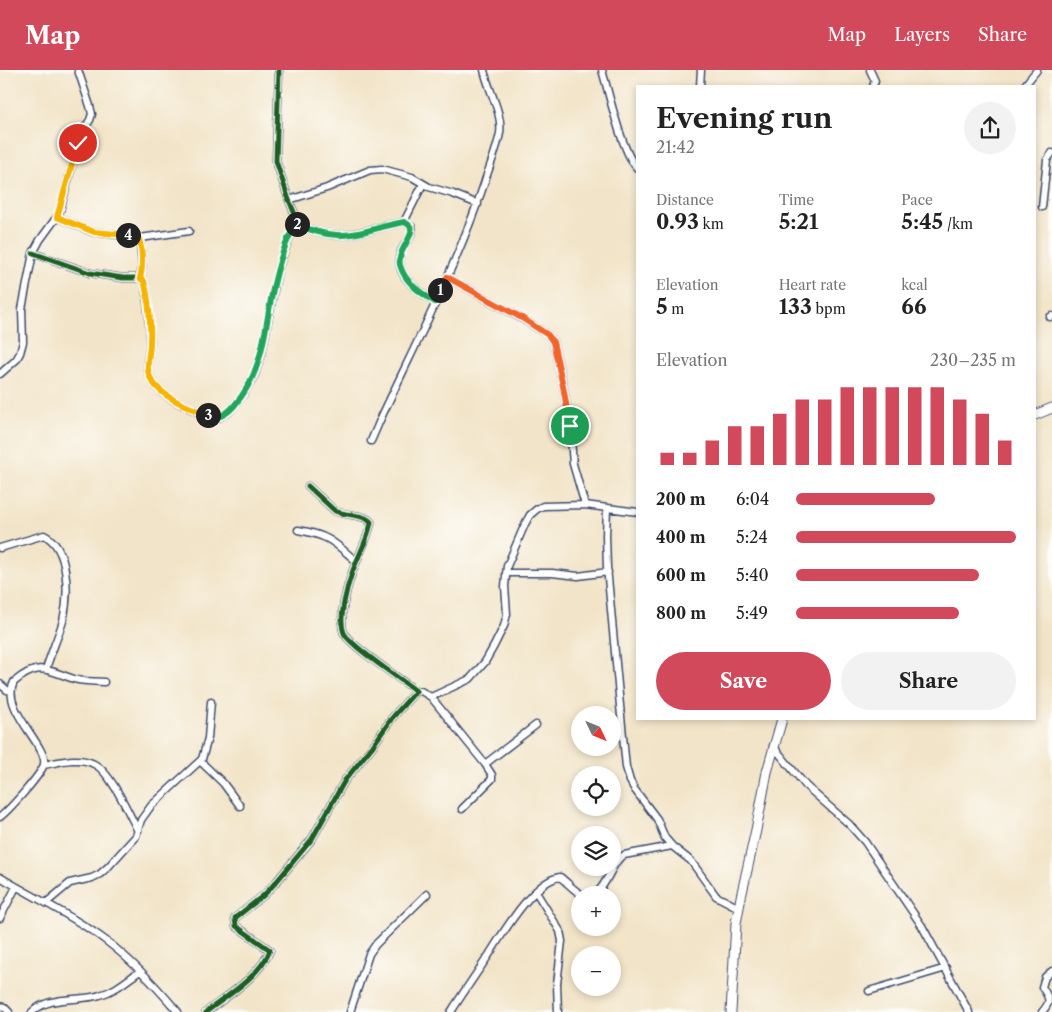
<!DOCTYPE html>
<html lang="en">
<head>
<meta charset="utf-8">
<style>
	body { margin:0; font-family:"Libre Caslon Text",serif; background:#f2f2f2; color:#222; height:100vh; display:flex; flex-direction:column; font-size:19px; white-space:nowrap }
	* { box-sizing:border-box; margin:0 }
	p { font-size:16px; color:#767676 }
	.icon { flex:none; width:28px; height:28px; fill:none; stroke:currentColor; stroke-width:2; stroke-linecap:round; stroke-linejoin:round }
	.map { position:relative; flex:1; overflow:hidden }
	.side { position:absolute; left:636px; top:15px; width:400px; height:635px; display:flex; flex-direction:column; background:#fff; border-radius:0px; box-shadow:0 2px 8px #0003 }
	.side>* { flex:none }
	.needle { width:32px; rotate:133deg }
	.buttons { position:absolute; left:571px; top:636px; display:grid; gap:10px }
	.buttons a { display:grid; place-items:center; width:50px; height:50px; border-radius:50%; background:#fff; box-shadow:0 2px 8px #0003; font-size:25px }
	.pin { position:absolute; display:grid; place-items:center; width:42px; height:42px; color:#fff; margin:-21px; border:2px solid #fff; border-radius:50%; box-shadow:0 1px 5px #0007 }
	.km { position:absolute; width:25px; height:25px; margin:-12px; border-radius:50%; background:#222; color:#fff; font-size:14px; line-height:25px; text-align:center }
	.round { display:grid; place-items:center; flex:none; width:52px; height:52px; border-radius:26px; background:#f2f2f2 }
	.headline { display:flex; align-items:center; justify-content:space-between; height:85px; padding:0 20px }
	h1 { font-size:28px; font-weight:700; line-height:38px }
	.stats { display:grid; grid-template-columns:repeat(3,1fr); gap:8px; height:85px; padding:5px 20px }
	.stats div { display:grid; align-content:center }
	.stats b { font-size:21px; font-weight:700 }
	.stats small { font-size:14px; font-weight:400 }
	.stats p { font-size:14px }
	.chart { height:140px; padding:10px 20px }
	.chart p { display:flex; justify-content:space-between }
	.chart svg { width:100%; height:90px; margin-top:5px; stroke:#d1495b; stroke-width:6 }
	.primary-button { display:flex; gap:10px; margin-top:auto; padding:10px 20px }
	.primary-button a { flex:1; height:58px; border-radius:30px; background:#d1495b; color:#fff; font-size:20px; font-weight:700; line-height:58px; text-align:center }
	.primary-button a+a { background:#f2f2f2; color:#222 }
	ul { padding:0 20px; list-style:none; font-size:16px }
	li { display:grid; grid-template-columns:80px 60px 1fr; align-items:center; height:38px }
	li i { height:12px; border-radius:6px; background:#d1495b }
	header { display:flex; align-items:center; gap:30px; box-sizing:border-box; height:70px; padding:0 25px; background:#d1495b; color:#fff }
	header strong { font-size:24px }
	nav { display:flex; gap:28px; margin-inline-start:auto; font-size:18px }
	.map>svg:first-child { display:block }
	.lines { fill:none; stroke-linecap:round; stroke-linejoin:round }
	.street-casing { stroke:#3b4a6e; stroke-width:9 }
	.secondary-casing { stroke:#3b4a6e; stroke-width:11 }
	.street { stroke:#fff; stroke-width:6 }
	.secondary { stroke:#fff; stroke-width:9 }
	.cycleway-casing { stroke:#fdfcf7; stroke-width:8 }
	.cycleway { stroke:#1b5e20; stroke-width:5 }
	.split-1-casing { stroke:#fff; stroke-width:10 }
	.split-2-casing { stroke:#fff; stroke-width:10 }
	.split-3-casing { stroke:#fff; stroke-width:10 }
	.split-4-casing { stroke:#fff; stroke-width:10 }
	.split-5-casing { stroke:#fff; stroke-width:10 }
	.split-1 { stroke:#f0652b; stroke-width:6 }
	.split-2 { stroke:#22a559; stroke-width:6 }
	.split-3 { stroke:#22a559; stroke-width:6 }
	.split-4 { stroke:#f5b400; stroke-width:6 }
	.split-5 { stroke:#f5b400; stroke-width:6 }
</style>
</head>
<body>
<header>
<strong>Map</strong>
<nav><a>Map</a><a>Layers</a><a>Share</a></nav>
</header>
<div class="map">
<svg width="1052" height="942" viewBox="0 0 1052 942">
	<rect width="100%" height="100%" fill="#fdfcf7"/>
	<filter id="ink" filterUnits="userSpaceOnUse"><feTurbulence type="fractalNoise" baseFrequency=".02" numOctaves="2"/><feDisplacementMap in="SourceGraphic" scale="10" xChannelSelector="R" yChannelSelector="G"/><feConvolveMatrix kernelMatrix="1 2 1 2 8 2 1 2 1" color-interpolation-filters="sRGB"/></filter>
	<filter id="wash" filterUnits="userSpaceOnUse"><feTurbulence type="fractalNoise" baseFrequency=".0096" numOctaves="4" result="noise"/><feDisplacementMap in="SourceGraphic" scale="20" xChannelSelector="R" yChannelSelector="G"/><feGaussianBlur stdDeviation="1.12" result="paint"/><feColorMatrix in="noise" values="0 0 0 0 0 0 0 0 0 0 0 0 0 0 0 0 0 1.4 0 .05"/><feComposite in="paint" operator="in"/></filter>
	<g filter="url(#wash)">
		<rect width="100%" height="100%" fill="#f2e4c8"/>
	</g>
	<g filter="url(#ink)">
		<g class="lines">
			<defs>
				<path id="street" d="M602,0C609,23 622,84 638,99
					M870,0L875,11L873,16
					M700,16L701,0
					M1024,16L1037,0
					M289,130L327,118L370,100L382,99L412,107L429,117L453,124L478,134
					M1042,137L1047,90L1052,83
					M57,147L93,162L138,167L140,170L142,196L140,208
					M404,152L423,114
					M297,154C343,176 359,160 404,152L412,157C413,166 404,174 401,182C393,205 419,222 435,232
					M140,168L189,161
					M33,183L90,203L123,208H142L145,214C147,233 150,252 150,271C150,284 144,297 151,309C162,330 192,338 212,348L220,347L229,342L243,325L255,304L262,282L278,199L290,166L297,154L296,147L289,130L276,91L279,0
					M447,207L521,248L548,265L553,272L563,315L570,356L573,394L585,435
					M1050,247L1052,246
					M0,304L16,290L20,283L23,272L22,239L33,183L40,170L59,144L80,65L90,50L92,44L90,36L78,0
					M371,371L381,348C417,271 457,195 484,114C489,97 497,80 500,63C503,44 488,19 484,0
					M607,438L606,466L607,497L618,615L626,697L630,711L635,720L657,749L665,768L672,776L691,791L716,826L739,838
					M298,460C328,465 334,472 356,491
					M0,478L44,465C70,478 69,526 63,551C58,567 51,583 46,599
					M506,503H552L578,506L608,502
					M0,614L7,620
					M416,621H421L431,627L470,609L485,592L494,576L504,556L507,544L505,516L507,496L525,454L530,445L537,439L543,436L585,435L638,442
					M431,627L485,694L536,655
					M773,676L806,716L849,754L865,772L922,856L969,942
					M200,691L223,713L240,736
					M44,695C59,692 79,686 94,694C111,702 129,744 138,761
					M462,739L492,709V705L485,694
					M0,747C9,740 42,704 44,694C48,676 0,638 14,612C39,591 47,600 74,609C83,612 94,611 104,612
					M0,807C35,828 72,845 105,870C132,890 156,916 178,942
					M536,822L560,861L562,871L557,914L558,942
					M46,833L70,813L92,808L100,804L108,797L136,766L141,750L151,736L202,689L208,668L211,632
					M0,848L16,817
					M869,921L946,898
					M0,936L4,937L9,942
					M32,942C50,925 78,932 100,925C115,921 127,910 140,901
					M206,942C227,926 261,905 270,880L236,856L235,848L264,825L277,811L312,769L345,710L372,677L392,648L416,621C402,610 349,575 344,563C338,549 347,517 352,503C357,488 369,467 371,452C365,444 346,446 335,441L308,416
					M350,942L369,884L376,874L427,824
					M451,942C463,923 476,904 489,885C503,863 533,811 560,807C567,812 573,820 581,824C602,833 608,801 618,790C619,788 622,787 624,785L672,776
					M1042,942C1052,931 1049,928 1042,917L1045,907L1052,901"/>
				<path id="secondary" d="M1035,345L1052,338
					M731,942L736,853L741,827L756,760L767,702L782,649"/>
			</defs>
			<use href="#street" class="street-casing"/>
			<use href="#secondary" class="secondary-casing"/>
			<use href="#street" class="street"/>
			<use href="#secondary" class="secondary"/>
			<defs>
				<path id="cycleway" d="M33,183L90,203L123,208H142L145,214C147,233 150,252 150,271C150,284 144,297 151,309C162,330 192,338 212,348L220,347L229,342L243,325L255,304L262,282L278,199L290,166L297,154L296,147L289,130L276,91L279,0
					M206,942C227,926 261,905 270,880L236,856L235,848L264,825L277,811L312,769L345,710L372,677L392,648L416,621C402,610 349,575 344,563C338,549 347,517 352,503C357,488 369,467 371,452C365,444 346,446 335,441L308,416"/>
			</defs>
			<use href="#cycleway" class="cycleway-casing"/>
			<use href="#cycleway" class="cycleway"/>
		</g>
	</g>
	<g class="lines" filter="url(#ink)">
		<defs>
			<path id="split-1" d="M440,220L447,207L522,248L548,265L553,272L563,316L570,356"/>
			<path id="split-2" d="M297,154C343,176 360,160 404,152C424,160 396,177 400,195C405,213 421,223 435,232L440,220"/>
			<path id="split-3" d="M208,345C218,350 227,344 234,336C265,300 264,259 274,214C278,197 286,167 297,154"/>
			<path id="split-4" d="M128,165L137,166C143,173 143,199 140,208L144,211C149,228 151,255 150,273C150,286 144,299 152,311C164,329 189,337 208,345"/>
			<path id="split-5" d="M78,73L57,147L94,162L128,165"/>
		</defs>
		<use href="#split-1" class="split-1-casing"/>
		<use href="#split-2" class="split-2-casing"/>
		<use href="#split-3" class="split-3-casing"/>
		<use href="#split-4" class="split-4-casing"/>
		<use href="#split-5" class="split-5-casing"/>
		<use href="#split-1" class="split-1"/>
		<use href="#split-2" class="split-2"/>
		<use href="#split-3" class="split-3"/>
		<use href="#split-4" class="split-4"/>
		<use href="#split-5" class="split-5"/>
	</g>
</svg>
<div class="buttons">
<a><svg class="needle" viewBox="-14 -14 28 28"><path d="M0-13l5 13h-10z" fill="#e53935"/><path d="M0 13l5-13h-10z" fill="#767676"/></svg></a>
<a><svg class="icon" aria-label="locate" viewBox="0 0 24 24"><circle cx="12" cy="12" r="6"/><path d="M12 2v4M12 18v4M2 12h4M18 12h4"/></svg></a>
<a><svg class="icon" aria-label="layers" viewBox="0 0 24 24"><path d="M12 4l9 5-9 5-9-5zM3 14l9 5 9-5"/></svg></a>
<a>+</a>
<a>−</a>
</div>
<div class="pin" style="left:570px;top:356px;background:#1e9e55"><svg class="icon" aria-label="arrive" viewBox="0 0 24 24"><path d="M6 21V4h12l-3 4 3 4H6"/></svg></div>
<div class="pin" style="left:78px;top:73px;background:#d93025"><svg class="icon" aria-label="check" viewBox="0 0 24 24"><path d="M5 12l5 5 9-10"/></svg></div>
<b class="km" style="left:440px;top:220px">1</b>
<b class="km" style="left:297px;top:154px">2</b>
<b class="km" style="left:208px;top:345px">3</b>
<b class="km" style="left:128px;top:165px">4</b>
<section class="side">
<div class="headline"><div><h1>Evening run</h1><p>21:42</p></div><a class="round"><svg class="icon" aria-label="share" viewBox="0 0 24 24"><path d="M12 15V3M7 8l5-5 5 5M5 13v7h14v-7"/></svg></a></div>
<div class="stats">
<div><p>Distance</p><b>0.93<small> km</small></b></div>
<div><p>Time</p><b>5:21</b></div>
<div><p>Pace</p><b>5:45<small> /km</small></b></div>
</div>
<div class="stats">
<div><p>Elevation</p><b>5<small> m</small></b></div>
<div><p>Heart rate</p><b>133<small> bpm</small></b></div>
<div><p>kcal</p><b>66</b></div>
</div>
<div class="chart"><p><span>Elevation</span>230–235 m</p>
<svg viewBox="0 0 160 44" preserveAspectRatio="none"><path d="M5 44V38M15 44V38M25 44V32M35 44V25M45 44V25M55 44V19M65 44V12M75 44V12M85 44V6M95 44V6M105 44V6M115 44V6M125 44V6M135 44V12M145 44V19M155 44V32"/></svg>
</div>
<ul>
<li><b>200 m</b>6:04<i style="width:63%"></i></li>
<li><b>400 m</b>5:24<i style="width:100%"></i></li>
<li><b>600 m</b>5:40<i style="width:83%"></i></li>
<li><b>800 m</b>5:49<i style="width:74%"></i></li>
</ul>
<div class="primary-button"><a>Save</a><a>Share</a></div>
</section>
</div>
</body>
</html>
